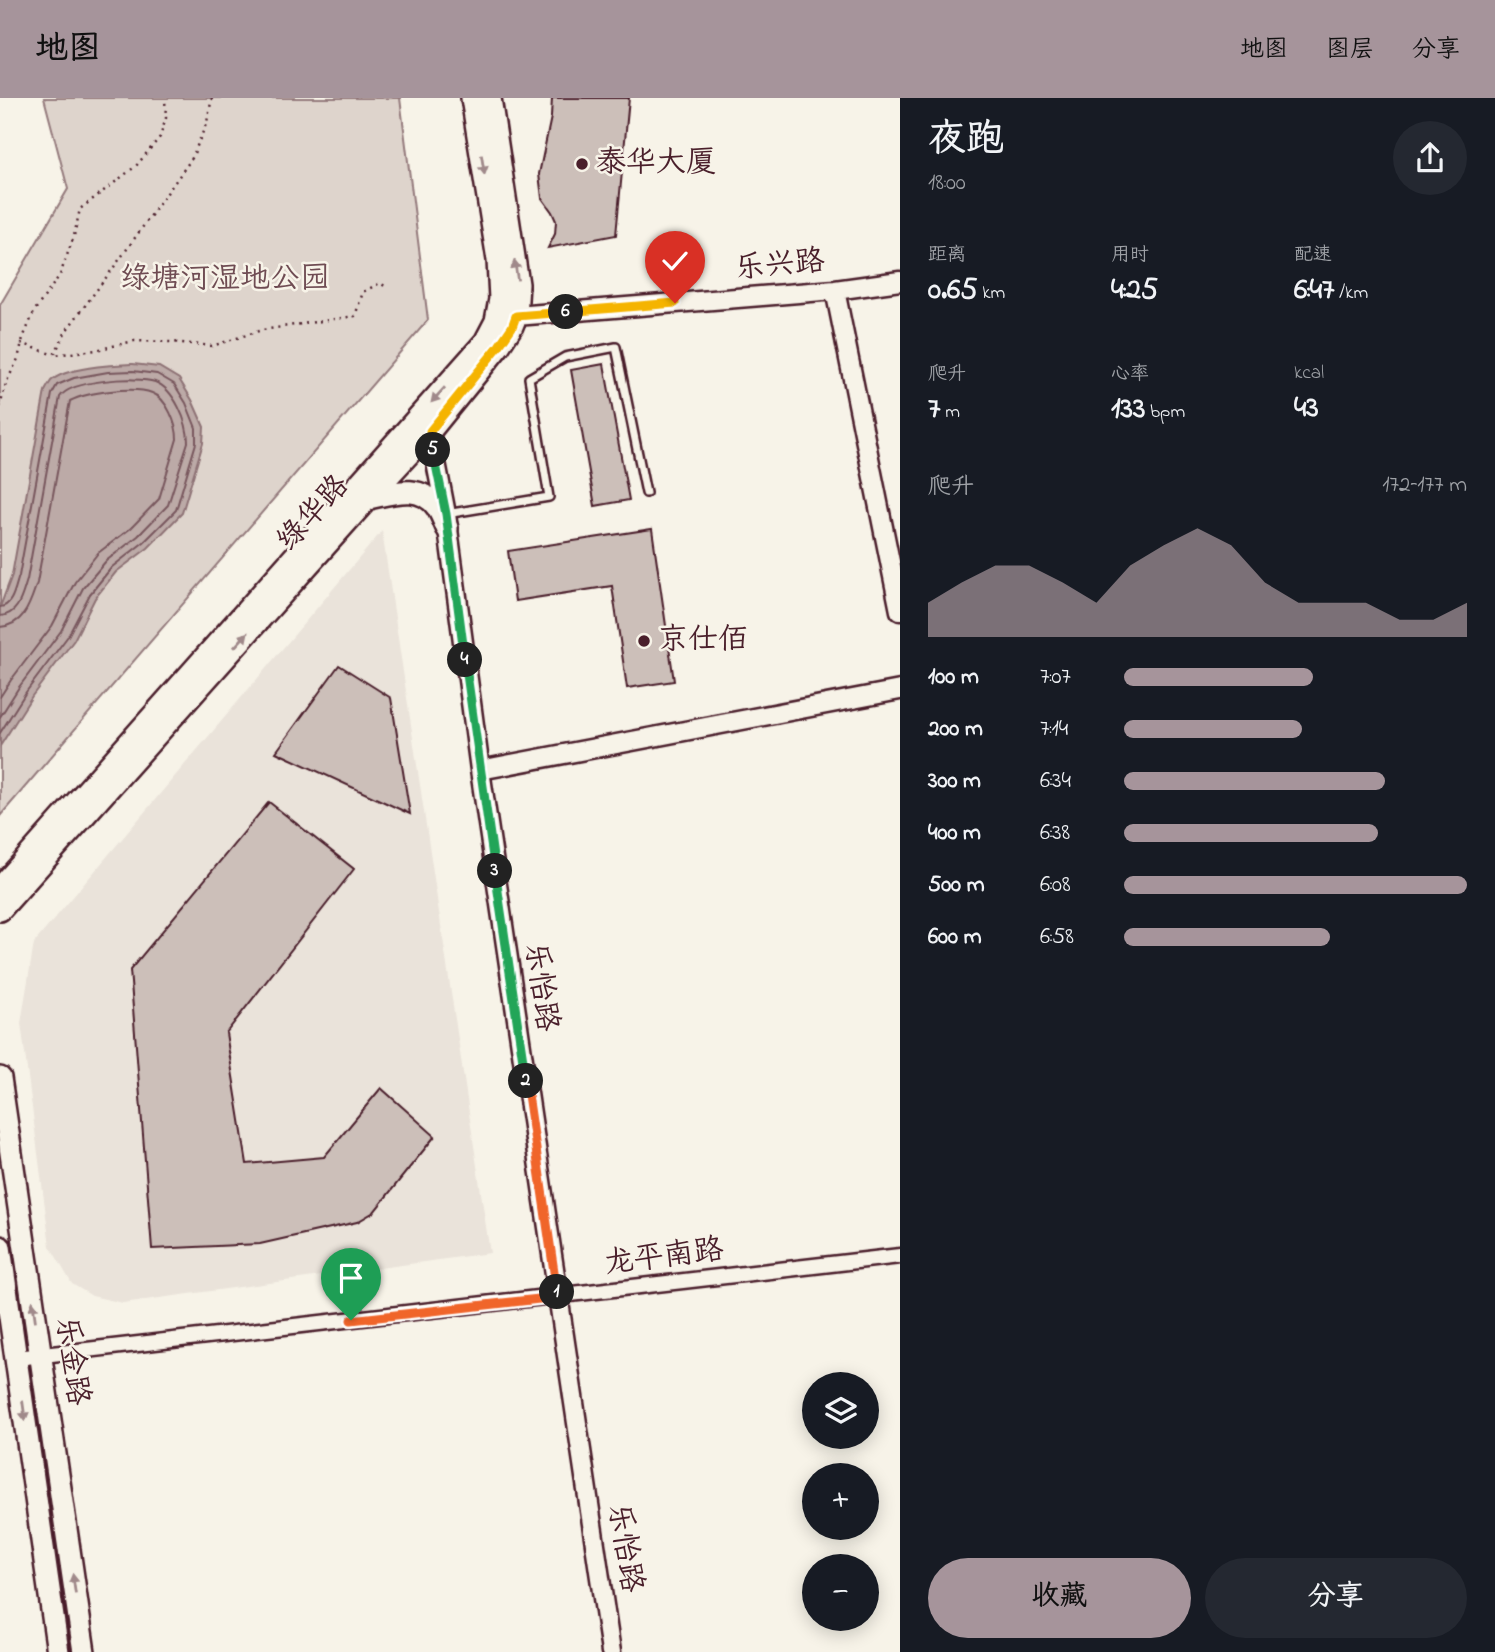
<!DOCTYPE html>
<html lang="zh">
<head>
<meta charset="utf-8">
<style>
	body { margin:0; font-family:"Indie Flower","LXGW WenKai TC",sans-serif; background:#242831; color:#f1f3f6; height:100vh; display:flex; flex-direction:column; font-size:26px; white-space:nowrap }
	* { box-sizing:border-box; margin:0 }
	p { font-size:23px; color:#9ea1a6 }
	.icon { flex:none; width:38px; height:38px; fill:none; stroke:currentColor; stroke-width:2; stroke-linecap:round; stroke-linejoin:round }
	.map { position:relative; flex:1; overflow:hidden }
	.details { display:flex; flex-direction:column; background:#171b24; width:595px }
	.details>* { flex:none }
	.tools { position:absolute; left:802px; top:1274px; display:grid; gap:14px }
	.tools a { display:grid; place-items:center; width:77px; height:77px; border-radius:50%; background:#171b24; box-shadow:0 4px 18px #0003; font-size:35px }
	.pin { position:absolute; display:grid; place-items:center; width:60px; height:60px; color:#fff; margin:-72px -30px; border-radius:50% 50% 50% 0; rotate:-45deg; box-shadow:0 0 7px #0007 }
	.pin .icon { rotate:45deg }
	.km { position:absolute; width:35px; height:35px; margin:-18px; border-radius:50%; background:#222; color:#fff; font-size:19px; line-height:35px; text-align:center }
	.round { display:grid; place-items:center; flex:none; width:74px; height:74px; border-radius:37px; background:#242831 }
	.head { display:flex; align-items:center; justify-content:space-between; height:119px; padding:0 28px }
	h1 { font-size:38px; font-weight:700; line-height:52px }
	.figures { display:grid; grid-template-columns:repeat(3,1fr); gap:10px; height:119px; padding:7px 28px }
	.figures div { display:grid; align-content:center }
	.figures b { font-size:30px; font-weight:700 }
	.figures small { font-size:19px; font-weight:400 }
	.figures p { font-size:19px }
	.chart { height:196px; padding:14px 28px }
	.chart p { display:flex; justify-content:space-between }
	.chart svg { width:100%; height:126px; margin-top:7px; fill:#a6949b; opacity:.7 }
	.cta { display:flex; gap:14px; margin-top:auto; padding:14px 28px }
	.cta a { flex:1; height:80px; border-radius:42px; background:#a6949b; color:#111; font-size:28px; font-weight:700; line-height:80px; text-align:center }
	.cta a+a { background:#242831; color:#f1f3f6 }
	ul { padding:0 28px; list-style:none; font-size:23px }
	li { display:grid; grid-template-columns:112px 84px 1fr; align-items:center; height:52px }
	li i { height:18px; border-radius:9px; background:#a6949b }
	header { display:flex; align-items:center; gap:42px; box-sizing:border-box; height:98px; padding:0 35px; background:#a6949b; color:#111 }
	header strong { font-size:33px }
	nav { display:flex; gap:38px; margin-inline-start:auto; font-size:24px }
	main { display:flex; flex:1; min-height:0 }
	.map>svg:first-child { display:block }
	.built { fill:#eae3da }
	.green { fill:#ded4cc; stroke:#947a7c; stroke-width:2 }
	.water { fill:#bcaaa7; stroke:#8e7275; stroke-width:2 }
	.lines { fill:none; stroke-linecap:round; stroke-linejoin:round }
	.shore { stroke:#78575d; stroke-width:2 }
	.building { fill:#ccbfb9; stroke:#4a1f2b; stroke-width:2 }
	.service-casing { stroke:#4a1f2b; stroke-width:12 }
	.minor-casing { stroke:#4a1f2b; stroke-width:19 }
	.tertiary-casing { stroke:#4a1f2b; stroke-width:23 }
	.secondary-casing { stroke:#4a1f2b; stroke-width:26 }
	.path { stroke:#4a1f2b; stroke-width:2.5; stroke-dasharray:2 5; stroke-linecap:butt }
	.service { stroke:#f7f3e8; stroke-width:7 }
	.minor { stroke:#f7f3e8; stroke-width:14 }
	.tertiary { stroke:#f7f3e8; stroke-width:18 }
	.secondary { stroke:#f7f3e8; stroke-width:21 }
	.oneway { fill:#a0898a }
	.split-1-casing { stroke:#fff; stroke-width:14 }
	.split-2-casing { stroke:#fff; stroke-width:14 }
	.split-3-casing { stroke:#fff; stroke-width:14 }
	.split-4-casing { stroke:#fff; stroke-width:14 }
	.split-5-casing { stroke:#fff; stroke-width:14 }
	.split-6-casing { stroke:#fff; stroke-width:14 }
	.split-7-casing { stroke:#fff; stroke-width:14 }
	.split-1 { stroke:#f0652b; stroke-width:9 }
	.split-2 { stroke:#f0652b; stroke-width:9 }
	.split-3 { stroke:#22a559; stroke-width:9 }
	.split-4 { stroke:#22a559; stroke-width:9 }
	.split-5 { stroke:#22a559; stroke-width:9 }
	.split-6 { stroke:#f5b400; stroke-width:9 }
	.split-7 { stroke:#f5b400; stroke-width:9 }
	.poi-dot { fill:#4a1f2b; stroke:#f7f3e8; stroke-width:2.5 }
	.labels { text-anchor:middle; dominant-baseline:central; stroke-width:5; stroke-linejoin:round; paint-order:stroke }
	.poi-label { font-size:30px; fill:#4a1f2b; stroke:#f7f3e8; text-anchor:start }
	.street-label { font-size:30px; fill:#4a1f2b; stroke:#f7f3e8 }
	.park-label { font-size:30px; fill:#6f4c53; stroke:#f7f3e8 }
</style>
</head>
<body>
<header>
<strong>地图</strong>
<nav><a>地图</a><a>图层</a><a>分享</a></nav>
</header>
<main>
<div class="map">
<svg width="900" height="1554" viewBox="0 0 900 1554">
	<rect width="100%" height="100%" fill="#f7f3e8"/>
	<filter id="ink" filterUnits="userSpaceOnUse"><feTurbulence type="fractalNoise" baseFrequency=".0143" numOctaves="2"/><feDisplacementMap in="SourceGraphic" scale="14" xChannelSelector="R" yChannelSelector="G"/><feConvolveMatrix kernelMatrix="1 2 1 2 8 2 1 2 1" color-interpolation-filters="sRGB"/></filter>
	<g filter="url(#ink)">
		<path class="built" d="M382,433L490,1155L123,1205L92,1198L72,1186L50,1148L21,925L34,845Z"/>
		<path class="green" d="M44,0H400L428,222L0,718V207L68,91Z"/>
		<path class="water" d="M133,266L159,269L179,281L192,302L204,329L203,345L182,415L148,450L116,474L95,500L74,542L32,598L0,648V509L12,477L45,293C47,289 49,286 51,283C66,269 113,267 133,266Z"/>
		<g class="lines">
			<path class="shore" d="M0,509C13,508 15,489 19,478L52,296L57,287L74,280L108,274L133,273L157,276L174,286L186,305L196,330V345L176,412L144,444L112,469L90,496L68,538L26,594L0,635
				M0,518C19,517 22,497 27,482L60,299C71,282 136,278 155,284C174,291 188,324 188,344L168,407L138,438L106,463L83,490L61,533L19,589L0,619
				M0,529C25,527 30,505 37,485L70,303C87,294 134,288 152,295C167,300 177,327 177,341L159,401L131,430L98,455L75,484L52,528L11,582L0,599"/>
		</g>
		<path class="building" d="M552,0H629L616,137L548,150L555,136L556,123L552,114L542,100L539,76L551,19Z
			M604,266L629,402L595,408L571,272Z
			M652,431L674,583L627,590L612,488L515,503L508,453Z
			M339,567L391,600L410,716L276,654Z
			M269,704L354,771L226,935L247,1066L324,1059L381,990L435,1038L374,1114L357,1124L260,1146L152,1151L130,872Z"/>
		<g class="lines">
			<defs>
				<path id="service" d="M446,416L549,399L529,280L565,259L616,249L646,395"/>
				<path id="minor" d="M17,1260L900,1158"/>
				<path id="tertiary" d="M835,192L900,513
					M504,217L516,218L835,192L900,183
					M422,325L430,333L446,416L480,672L611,1554
					M480,672L900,592"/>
				<path id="secondary" d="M368,400C393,395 420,385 437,409C441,415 444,423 447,430
					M0,790L485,244L496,223L500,201L498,162L472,0
					M0,812L368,400L430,333L499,248L512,228L516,218L518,186L490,0
					M0,980L84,1554
					M0,1149L58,1554"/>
			</defs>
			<use href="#service" class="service-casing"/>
			<use href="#minor" class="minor-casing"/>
			<use href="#tertiary" class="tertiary-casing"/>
			<use href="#secondary" class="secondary-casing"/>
			<path class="path" d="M212,0L207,24L192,60L117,165L66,233L54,257L96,252L134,243L172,244L212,248L262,232L355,218L363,194L380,185L388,190
				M21,245L54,257
				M0,309L6,285L18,261L23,240L35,212L60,177L74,138L80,111L136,68L160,39L166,20L165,0"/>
			<use href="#service" class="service"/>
			<use href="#minor" class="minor"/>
			<use href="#tertiary" class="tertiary"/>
			<use href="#secondary" class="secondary"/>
		</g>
		<defs><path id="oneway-solid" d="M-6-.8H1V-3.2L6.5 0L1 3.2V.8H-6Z" transform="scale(1.75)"/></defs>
		<g class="oneway">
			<use href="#oneway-solid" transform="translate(483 67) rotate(81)"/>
			<use href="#oneway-solid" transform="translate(516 172) rotate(-99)"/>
			<use href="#oneway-solid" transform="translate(438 297) rotate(132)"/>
			<use href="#oneway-solid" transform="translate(241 542) rotate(-48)"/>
			<use href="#oneway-solid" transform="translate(34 1213) rotate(-98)"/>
			<use href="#oneway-solid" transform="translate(24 1313) rotate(82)"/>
			<use href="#oneway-solid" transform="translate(74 1486) rotate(-98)"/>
		</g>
	</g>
	<g class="lines" filter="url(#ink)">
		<defs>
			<path id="split-1" d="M351,1222L557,1199V1194"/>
			<path id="split-2" d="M526,983L557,1194"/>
			<path id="split-3" d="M495,773L526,983"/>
			<path id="split-4" d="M465,562L495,773"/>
			<path id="split-5" d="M433,352L446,416L465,562"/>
			<path id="split-6" d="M433,352L430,333L499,248L512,229L516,218L566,214"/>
			<path id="split-7" d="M566,214L675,205"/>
		</defs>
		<use href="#split-1" class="split-1-casing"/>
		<use href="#split-2" class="split-2-casing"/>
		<use href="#split-3" class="split-3-casing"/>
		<use href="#split-4" class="split-4-casing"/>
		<use href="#split-5" class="split-5-casing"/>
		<use href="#split-6" class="split-6-casing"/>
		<use href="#split-7" class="split-7-casing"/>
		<use href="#split-1" class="split-1"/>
		<use href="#split-2" class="split-2"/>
		<use href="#split-3" class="split-3"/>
		<use href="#split-4" class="split-4"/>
		<use href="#split-5" class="split-5"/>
		<use href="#split-6" class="split-6"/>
		<use href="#split-7" class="split-7"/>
	</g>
	<g class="poi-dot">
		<circle cx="582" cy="66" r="7"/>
		<circle cx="644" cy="543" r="7"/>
	</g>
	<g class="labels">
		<g class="poi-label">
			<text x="596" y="66">泰华大厦</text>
			<text x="658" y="543">京仕佰</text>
		</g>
		<g class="street-label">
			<text transform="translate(780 168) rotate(-5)">乐兴路</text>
			<text transform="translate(314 416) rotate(-48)">绿华路</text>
			<text transform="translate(540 889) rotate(82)">乐怡路</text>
			<text transform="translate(664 1160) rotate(-7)">龙平南路</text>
			<text transform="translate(71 1263) rotate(82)">乐金路</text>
			<text transform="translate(624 1450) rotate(81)">乐怡路</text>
		</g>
		<g class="park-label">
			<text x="225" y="182">绿塘河湿地公园</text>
		</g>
	</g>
</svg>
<div class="tools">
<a><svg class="icon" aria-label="layers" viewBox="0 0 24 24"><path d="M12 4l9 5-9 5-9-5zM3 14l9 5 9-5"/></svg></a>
<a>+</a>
<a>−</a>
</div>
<div class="pin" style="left:351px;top:1222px;background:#1e9e55"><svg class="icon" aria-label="arrive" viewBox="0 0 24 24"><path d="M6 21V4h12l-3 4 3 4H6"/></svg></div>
<div class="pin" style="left:675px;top:205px;background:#d93025"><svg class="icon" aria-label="check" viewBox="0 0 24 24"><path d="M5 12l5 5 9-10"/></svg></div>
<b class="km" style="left:557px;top:1194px">1</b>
<b class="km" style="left:526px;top:983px">2</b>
<b class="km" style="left:495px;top:773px">3</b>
<b class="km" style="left:465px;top:562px">4</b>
<b class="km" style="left:433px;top:352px">5</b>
<b class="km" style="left:566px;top:214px">6</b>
</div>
<section class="details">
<div class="head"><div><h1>夜跑</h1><p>18:00</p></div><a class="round"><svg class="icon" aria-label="share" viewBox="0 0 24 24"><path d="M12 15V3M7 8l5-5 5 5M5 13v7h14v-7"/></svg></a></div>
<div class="figures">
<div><p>距离</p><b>0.65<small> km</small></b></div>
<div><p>用时</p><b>4:25</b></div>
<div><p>配速</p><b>6:47<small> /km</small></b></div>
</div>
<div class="figures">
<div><p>爬升</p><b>7<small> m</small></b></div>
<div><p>心率</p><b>133<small> bpm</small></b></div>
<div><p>kcal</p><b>43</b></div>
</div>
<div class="chart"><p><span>爬升</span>172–177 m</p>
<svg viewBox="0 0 160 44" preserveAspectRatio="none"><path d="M0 44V32L10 25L20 19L30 19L40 25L50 32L60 19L70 12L80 6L90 12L100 25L110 32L120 32L130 32L140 38L150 38L160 32V44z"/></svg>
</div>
<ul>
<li><b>100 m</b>7:07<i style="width:55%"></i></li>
<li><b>200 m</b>7:14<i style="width:52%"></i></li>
<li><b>300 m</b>6:34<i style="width:76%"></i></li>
<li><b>400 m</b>6:38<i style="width:74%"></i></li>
<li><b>500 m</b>6:08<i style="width:100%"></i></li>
<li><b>600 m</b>6:58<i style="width:60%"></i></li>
</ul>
<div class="cta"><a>收藏</a><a>分享</a></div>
</section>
</main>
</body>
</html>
